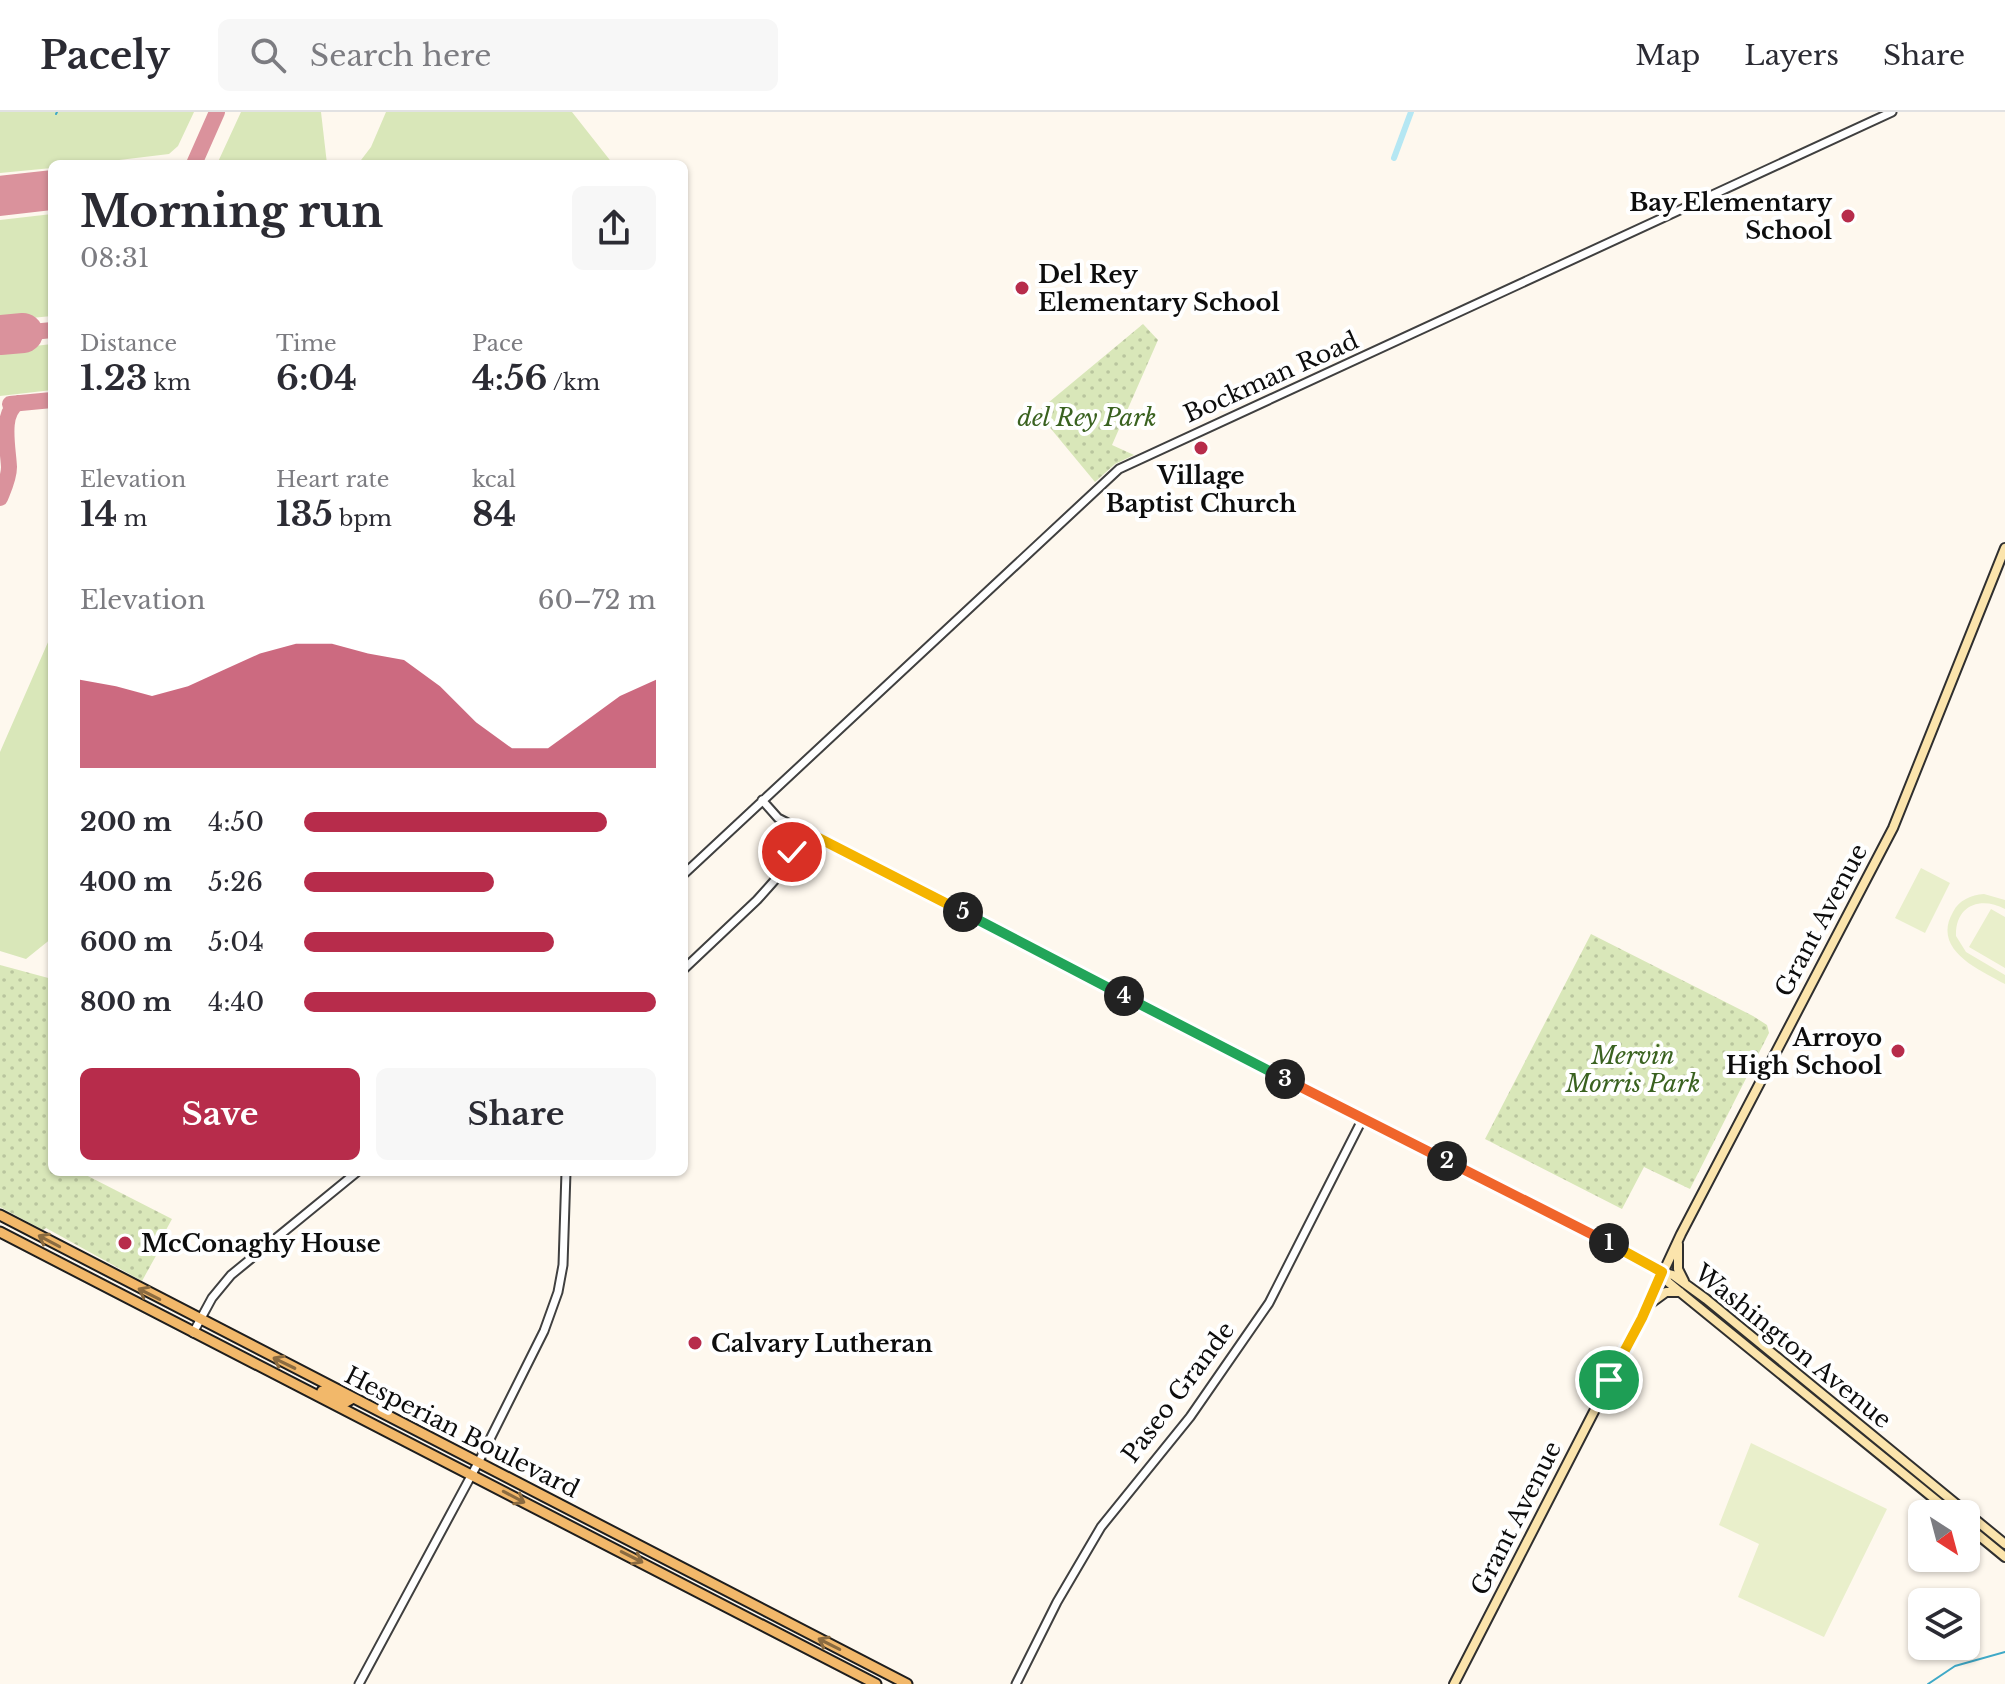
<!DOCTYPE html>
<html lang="en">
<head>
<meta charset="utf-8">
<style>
	body { margin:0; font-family:"Libre Baskerville",serif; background:#f7f7f7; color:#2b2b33; height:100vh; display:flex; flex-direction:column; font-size:30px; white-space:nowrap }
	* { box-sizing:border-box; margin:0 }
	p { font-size:26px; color:#7c7c81 }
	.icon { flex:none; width:44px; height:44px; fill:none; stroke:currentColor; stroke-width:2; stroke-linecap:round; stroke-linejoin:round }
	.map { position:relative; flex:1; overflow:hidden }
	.side { position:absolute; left:48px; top:48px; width:640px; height:1016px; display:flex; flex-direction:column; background:#fff; border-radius:12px; box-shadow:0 2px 6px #0004 }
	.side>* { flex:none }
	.needle { width:52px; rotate:144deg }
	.fabs { position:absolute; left:1908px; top:1388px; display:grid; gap:16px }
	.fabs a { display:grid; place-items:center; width:72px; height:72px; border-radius:12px; background:#fff; box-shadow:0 2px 6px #0004; font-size:40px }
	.pin { position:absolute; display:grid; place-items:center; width:68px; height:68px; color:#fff; margin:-34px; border:4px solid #fff; border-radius:50%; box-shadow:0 2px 8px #0007 }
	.km { position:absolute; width:40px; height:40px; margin:-20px; border-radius:50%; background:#222; color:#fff; font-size:22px; line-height:40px; text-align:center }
	.round { display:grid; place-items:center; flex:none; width:84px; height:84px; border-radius:12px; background:#f7f7f7 }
	.overview { display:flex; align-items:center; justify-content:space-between; height:136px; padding:0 32px }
	h1 { font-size:44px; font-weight:800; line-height:60px }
	.metrics { display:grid; grid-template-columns:repeat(3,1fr); gap:12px; height:136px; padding:8px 32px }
	.metrics div { display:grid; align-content:center }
	.metrics b { font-size:34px; font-weight:800 }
	.metrics small { font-size:22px; font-weight:400 }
	.metrics p { font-size:22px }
	.chart { height:224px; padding:16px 32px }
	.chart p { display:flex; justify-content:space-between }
	.chart svg { width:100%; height:144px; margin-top:8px; fill:#b72c4b; opacity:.7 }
	.cta { display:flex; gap:16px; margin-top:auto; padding:16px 32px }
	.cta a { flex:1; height:92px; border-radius:12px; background:#b72c4b; color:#fff; font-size:32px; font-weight:800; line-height:92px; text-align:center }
	.cta a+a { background:#f7f7f7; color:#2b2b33 }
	ul { padding:0 32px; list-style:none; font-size:26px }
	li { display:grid; grid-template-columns:128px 96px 1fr; align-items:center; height:60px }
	li i { height:20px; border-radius:10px; background:#b72c4b }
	header { display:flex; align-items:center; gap:48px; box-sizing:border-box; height:112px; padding:0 40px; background:#fff; border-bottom:2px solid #e1e1e2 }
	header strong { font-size:38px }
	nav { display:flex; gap:44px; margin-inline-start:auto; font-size:28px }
	.search { width:560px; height:72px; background:#f7f7f7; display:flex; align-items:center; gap:20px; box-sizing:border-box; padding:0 28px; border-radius:12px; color:#7c7c81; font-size:30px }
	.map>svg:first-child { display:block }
	.grass { fill:#d9e7b9 }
	.park { fill:url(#park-dots) }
	.pitch { fill:#e9efcb }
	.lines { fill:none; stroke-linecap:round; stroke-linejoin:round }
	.stream { stroke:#3fa9c7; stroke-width:2 }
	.canal { stroke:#b5e7f3; stroke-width:6 }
	.taxiway { stroke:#da929c; stroke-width:16 }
	.runway { stroke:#da929c; stroke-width:40 }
	.tertiary-casing { stroke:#404040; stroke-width:11 }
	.secondary-casing { stroke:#2f2f2f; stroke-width:12 }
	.primary-casing { stroke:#1e1e1e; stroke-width:13 }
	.tertiary { stroke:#fff; stroke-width:7 }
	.secondary { stroke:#fbe4ac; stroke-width:8 }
	.primary { stroke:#f2b86a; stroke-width:9 }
	.oneway { stroke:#8b6b40 }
	.split-1-casing { stroke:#fff; stroke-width:16 }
	.split-2-casing { stroke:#fff; stroke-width:16 }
	.split-3-casing { stroke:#fff; stroke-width:16 }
	.split-4-casing { stroke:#fff; stroke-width:16 }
	.split-5-casing { stroke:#fff; stroke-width:16 }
	.split-6-casing { stroke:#fff; stroke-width:16 }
	.split-1 { stroke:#f5b400; stroke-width:10 }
	.split-2 { stroke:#f0652b; stroke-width:10 }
	.split-3 { stroke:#f0652b; stroke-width:10 }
	.split-4 { stroke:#22a559; stroke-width:10 }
	.split-5 { stroke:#22a559; stroke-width:10 }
	.split-6 { stroke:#f5b400; stroke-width:10 }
	.poi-dot { fill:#b72c4b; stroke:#fff; stroke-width:3 }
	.labels { text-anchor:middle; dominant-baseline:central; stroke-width:8; stroke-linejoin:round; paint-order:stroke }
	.poi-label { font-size:24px; font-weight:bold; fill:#0d0d0d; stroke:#fff; text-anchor:start }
	.street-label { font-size:24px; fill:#0d0d0d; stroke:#fff }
	.park-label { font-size:24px; font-style:italic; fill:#3a6220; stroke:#fff }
</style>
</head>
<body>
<header>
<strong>Pacely</strong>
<div class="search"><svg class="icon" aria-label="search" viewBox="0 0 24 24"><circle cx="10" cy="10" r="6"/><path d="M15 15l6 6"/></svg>Search here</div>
<nav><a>Map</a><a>Layers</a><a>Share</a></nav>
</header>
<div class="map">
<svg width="2005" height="1572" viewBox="0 0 2005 1572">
	<defs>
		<pattern id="park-dots" width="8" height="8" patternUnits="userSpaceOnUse" patternTransform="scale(2)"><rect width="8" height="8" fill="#d9e7b9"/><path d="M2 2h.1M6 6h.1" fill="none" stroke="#b9c59e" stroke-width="1.8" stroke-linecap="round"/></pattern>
	</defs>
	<rect width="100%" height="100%" fill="#fef8ee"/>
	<path class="grass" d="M0,0H194L178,34L169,42L86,52H52V56L0,61Z
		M241,0H321L327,52H217Z
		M386,0H572L613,52H358L371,35Z
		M52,102V204L0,209V108Z
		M52,232V278L0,284V238Z
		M52,521V826L26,847L0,839V640Z"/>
	<path class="park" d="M1143,212L1158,228L1112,333L1134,343L1115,352L1095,370L1037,300Z
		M1591,822L1753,904L1767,913L1769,921L1690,1077L1644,1055L1622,1097L1485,1027Z
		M0,853L52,867V1060H80L172,1107L155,1138L158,1140L142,1169L46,1116L43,1118L0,1095Z"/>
	<path class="pitch" d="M1921,756L1950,771L1925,821L1895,806Z
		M1984,782L2005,788V797C1981,784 1955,793 1956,824L1966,840L2005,863V872C1980,858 1931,838 1953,800C1959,788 1971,783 1984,782Z
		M1991,797L2005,805V856L1969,835Z
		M1751,1331L1887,1397L1824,1525L1738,1485L1759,1432L1719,1413Z"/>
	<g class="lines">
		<path class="stream" d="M56,2L57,0
			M1928,1572L1955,1554L2005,1540"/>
		<path class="canal" d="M1394,46L1411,0"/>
		<path class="taxiway" d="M194,52L217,0
			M23,221L52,218
			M10,292L52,288
			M0,386C4,376 9,366 9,355C8,335 0,301 18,291"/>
		<path class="runway" d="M0,84L52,78
			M0,223L23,221"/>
		<defs>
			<path id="tertiary" d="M762,688L778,706L1662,1160
				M684,762L1119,357L1892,0
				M684,857L757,788L774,769L803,718
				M193,1221L212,1186L231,1163L357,1060
				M359,1572L478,1351L544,1219L558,1180L563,1153L566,1060
				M1016,1572L1057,1490L1101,1415L1190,1305L1269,1191L1363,1006"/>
			<path id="secondary" d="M1678,1132V1157L1684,1169
				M1662,1160L1673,1163L1706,1187L2005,1432
				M1662,1160L1668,1170L1680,1180L1953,1402
				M1651,1191L1666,1180H1680
				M1966,1413L2005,1445
				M1454,1572L1642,1206L1681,1122L1893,716L2005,436"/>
			<path id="primary" d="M0,1103L907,1572
				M0,1120L876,1572
				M322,1279L346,1290L353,1286"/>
		</defs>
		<use href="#tertiary" class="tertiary-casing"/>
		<use href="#secondary" class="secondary-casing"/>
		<use href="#primary" class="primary-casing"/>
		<use href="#tertiary" class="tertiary"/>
		<use href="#secondary" class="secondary"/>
		<use href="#primary" class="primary"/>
	</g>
	<defs><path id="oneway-shaft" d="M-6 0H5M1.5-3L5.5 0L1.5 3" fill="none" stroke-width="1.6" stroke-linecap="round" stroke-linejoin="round" transform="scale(2)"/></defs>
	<g class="oneway">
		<use href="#oneway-shaft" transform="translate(49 1129) rotate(-152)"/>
		<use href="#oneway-shaft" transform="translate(149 1182) rotate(-153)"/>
		<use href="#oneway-shaft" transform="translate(284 1251) rotate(-154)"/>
		<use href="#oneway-shaft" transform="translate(514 1385) rotate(28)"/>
		<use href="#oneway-shaft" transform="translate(632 1445) rotate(27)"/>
		<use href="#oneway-shaft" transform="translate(829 1532) rotate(-153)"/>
	</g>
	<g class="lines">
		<defs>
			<path id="split-1" d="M1609,1131L1662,1160L1642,1206L1609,1268"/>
			<path id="split-2" d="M1447,1049L1609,1131"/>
			<path id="split-3" d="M1285,967L1447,1049"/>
			<path id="split-4" d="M1124,884L1285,967"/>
			<path id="split-5" d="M963,800L1124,884"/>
			<path id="split-6" d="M792,740L803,718L963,800"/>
		</defs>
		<use href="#split-1" class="split-1-casing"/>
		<use href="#split-2" class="split-2-casing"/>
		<use href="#split-3" class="split-3-casing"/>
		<use href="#split-4" class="split-4-casing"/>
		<use href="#split-5" class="split-5-casing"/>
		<use href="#split-6" class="split-6-casing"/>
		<use href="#split-1" class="split-1"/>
		<use href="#split-2" class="split-2"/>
		<use href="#split-3" class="split-3"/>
		<use href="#split-4" class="split-4"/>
		<use href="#split-5" class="split-5"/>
		<use href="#split-6" class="split-6"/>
	</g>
	<g class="poi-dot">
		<circle cx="1848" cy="104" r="8"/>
		<circle cx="1022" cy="176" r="8"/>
		<circle cx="1201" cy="336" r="8"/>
		<circle cx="1898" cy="939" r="8"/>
		<circle cx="125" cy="1131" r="8"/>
		<circle cx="695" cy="1231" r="8"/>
	</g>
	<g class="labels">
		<g class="poi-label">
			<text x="1832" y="90" text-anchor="end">Bay Elementary<tspan x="1832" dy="28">School</tspan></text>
			<text x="1038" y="162">Del Rey<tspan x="1038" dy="28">Elementary School</tspan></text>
			<text x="1201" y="363" text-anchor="middle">Village<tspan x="1201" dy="28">Baptist Church</tspan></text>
			<text x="1882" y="925" text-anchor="end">Arroyo<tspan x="1882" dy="28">High School</tspan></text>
			<text x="141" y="1131">McConaghy House</text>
			<text x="711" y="1231">Calvary Lutheran</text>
		</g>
		<g class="street-label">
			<text transform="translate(1271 265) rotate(-24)">Bockman Road</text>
			<text transform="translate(1821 808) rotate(-62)">Grant Avenue</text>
			<text transform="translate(1793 1234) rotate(39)">Washington Avenue</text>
			<text transform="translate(1178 1280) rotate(-53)">Paseo Grande</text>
			<text transform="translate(462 1320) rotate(27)">Hesperian Boulevard</text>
			<text transform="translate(1516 1406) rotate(-63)">Grant Avenue</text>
		</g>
		<g class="park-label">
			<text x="1087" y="305">del Rey Park</text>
			<text x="1633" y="943">Mervin<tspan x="1633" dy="28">Morris Park</tspan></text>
		</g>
	</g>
</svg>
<div class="fabs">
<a><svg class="needle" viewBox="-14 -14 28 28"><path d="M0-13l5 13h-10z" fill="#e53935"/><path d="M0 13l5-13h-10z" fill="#7c7c81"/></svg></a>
<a><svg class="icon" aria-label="layers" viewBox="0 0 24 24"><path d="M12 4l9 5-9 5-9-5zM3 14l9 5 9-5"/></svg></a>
</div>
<div class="pin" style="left:1609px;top:1268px;background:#1e9e55"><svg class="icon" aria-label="arrive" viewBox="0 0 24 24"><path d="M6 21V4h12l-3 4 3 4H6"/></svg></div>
<div class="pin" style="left:792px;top:740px;background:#d93025"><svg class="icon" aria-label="check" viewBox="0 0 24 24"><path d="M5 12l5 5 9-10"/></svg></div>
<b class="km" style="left:1609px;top:1131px">1</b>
<b class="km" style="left:1447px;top:1049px">2</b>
<b class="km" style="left:1285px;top:967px">3</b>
<b class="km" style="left:1124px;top:884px">4</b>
<b class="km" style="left:963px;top:800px">5</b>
<section class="side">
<div class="overview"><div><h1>Morning run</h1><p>08:31</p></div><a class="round"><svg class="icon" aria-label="share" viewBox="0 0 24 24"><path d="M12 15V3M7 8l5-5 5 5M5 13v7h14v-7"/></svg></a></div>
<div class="metrics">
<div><p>Distance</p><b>1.23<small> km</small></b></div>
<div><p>Time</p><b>6:04</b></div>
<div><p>Pace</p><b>4:56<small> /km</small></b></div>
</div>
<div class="metrics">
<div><p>Elevation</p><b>14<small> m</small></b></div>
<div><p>Heart rate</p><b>135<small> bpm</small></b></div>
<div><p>kcal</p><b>84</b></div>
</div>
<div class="chart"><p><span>Elevation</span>60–72 m</p>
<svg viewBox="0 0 160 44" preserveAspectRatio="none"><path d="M0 44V17L10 19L20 22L30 19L40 14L50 9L60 6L70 6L80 9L90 11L100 19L110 30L120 38L130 38L140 30L150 22L160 17V44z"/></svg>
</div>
<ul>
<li><b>200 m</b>4:50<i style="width:86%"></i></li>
<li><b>400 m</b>5:26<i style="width:54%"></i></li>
<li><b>600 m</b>5:04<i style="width:71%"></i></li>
<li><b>800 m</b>4:40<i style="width:100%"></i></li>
</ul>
<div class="cta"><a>Save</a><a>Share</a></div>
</section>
</div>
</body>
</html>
